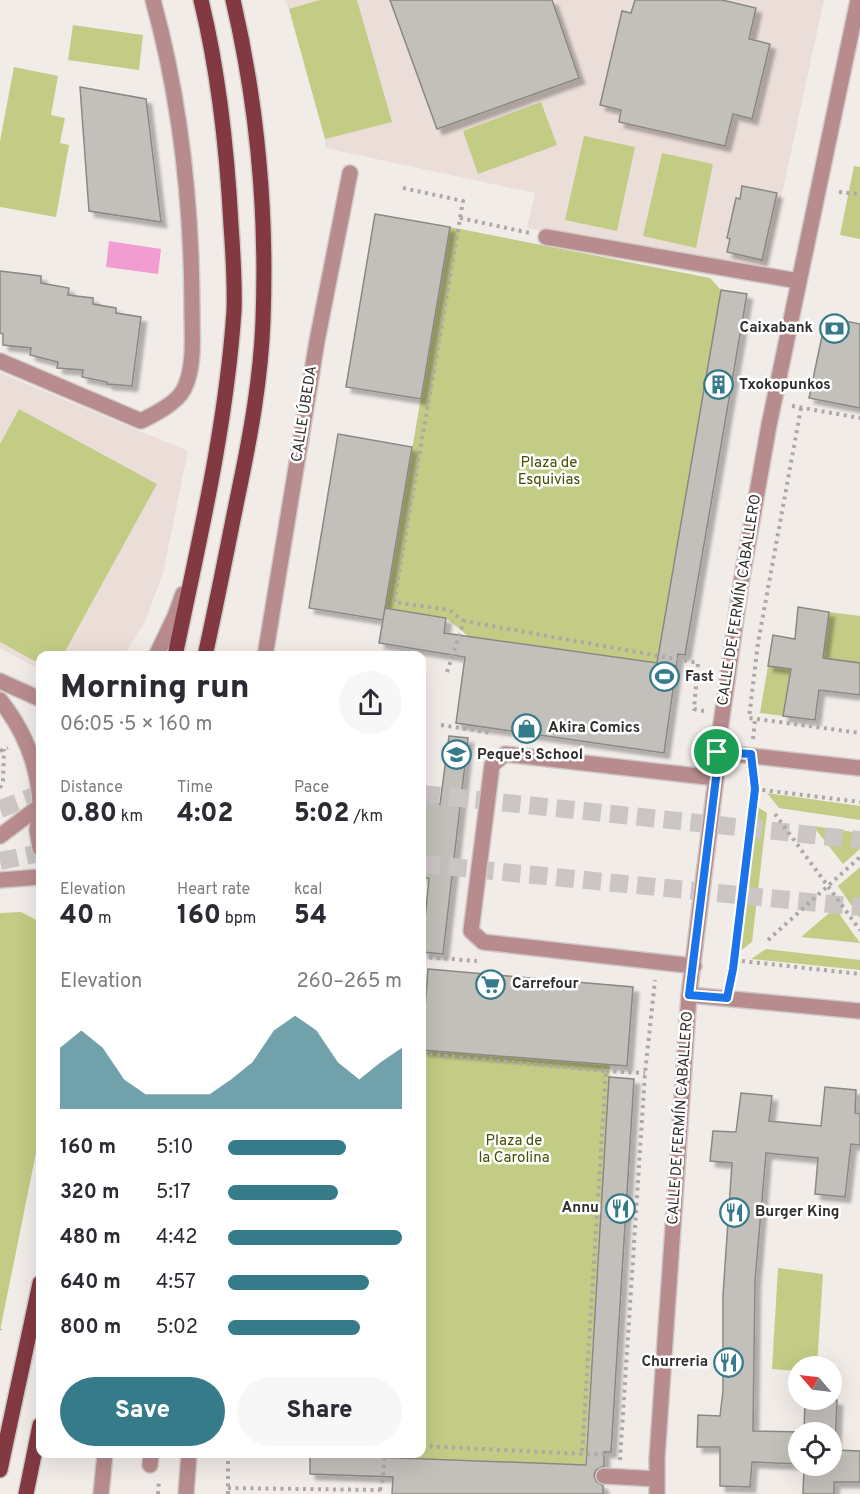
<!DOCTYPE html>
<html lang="en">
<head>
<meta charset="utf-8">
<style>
	body { margin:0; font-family:Overpass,sans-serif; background:#f7f7f7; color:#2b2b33; height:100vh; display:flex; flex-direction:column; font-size:22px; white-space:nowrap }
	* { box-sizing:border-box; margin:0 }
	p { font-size:20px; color:#7c7c81 }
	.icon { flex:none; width:33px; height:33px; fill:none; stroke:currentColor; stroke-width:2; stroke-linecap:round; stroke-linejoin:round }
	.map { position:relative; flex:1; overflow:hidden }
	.side { position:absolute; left:36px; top:651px; width:390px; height:807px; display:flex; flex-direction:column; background:#fff; border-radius:12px; box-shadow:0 6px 24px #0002 }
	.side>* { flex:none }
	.needle { width:39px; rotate:298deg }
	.fabs { position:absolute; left:788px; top:1356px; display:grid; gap:12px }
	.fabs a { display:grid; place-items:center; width:54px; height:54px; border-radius:50%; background:#fff; box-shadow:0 6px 24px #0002; font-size:30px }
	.pin { position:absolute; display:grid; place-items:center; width:51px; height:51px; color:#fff; margin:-26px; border:3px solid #fff; border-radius:50%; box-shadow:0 2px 6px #0007 }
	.round { display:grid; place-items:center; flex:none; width:63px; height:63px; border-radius:32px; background:#f7f7f7 }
	.headline { display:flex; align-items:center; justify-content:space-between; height:102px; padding:0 24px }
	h1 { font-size:33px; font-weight:800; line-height:45px }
	.stats { display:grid; grid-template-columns:repeat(3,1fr); gap:9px; height:102px; padding:6px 24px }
	.stats div { display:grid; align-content:center }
	.stats b { font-size:26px; font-weight:800 }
	.stats small { font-size:16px; font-weight:400 }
	.stats p { font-size:16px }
	.chart { height:168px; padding:12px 24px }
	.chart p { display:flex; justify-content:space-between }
	.chart svg { width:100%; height:108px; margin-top:6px; fill:#367b89; opacity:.7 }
	.primary-button { display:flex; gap:12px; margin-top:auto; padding:12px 24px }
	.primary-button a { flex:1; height:69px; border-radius:36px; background:#367b89; color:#fff; font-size:24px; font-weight:800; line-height:69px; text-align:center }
	.primary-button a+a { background:#f7f7f7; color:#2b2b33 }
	ul { padding:0 24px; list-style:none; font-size:20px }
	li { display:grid; grid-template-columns:96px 72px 1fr; align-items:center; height:45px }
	li i { height:15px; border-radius:8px; background:#367b89 }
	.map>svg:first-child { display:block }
	.built { fill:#ebddd7 }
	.green { fill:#c3cc85 }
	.water { fill:#f19dd2 }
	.building { fill:#c3c0bb; stroke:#8b8883; stroke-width:1.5; filter:url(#shadow) }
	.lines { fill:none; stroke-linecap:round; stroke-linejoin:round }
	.highway-tunnel { stroke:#cbc6c4; stroke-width:18; stroke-dasharray:18 9; stroke-linecap:butt }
	.minor-casing { stroke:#cfcac7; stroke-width:18 }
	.major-casing { stroke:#cfcac7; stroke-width:18 }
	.path { stroke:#ada8a6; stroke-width:4; stroke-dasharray:3 4.5; stroke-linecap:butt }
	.minor { stroke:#b88c8e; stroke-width:15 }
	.major { stroke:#823942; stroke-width:15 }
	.route-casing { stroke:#fff; stroke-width:12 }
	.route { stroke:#1a73e8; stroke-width:8 }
	.labels { text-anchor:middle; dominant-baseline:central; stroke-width:5; stroke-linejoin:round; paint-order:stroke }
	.poi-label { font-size:15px; font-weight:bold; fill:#312f2e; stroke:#fff; text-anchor:start }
	.street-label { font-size:15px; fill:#312f2e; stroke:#fff }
	.park-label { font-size:15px; fill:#474d02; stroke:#fff }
</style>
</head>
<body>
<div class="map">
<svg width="860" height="1494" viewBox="0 0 860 1494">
	<defs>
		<filter id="shadow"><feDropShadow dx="5.5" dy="5.5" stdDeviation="1.5" flood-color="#0004"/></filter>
	</defs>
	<rect width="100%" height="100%" fill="#f2ece9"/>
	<path class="built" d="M284,0H824L765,272L527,228L535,193L325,148V139L289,9Z
		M0,373L188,451L163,573L145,622L124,655L40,656V670L0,648Z"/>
	<path class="green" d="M320,0H357L392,122L325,139L289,9Z
		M73,25L143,35L139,70L68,60Z
		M14,67L58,76L51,115L65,118L60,143L69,145L56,217L0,207V141Z
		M541,102L557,145L478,174L463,131Z
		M584,136L635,147L617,231L565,220Z
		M662,153L713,164L696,248L643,236Z
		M854,166L860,167V239L840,235Z
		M450,227L710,278L721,290L657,663L468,636L446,618L385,608Z
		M19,409L157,484L63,655L40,656V664L0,642V444Z
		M829,612L860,616V663L823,658Z
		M768,666L791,669L783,716L760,713Z
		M767,793L860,806V820L779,808Z
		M756,806L767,813L752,942L739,952Z
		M813,826L860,833V849L843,864Z
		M860,867V918L838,886Z
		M835,908L860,943L801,937Z
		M21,912L40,922V1133L0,1331V913Z
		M766,949L860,960V970L751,959Z
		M422,1050L610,1065L585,1465L394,1458L390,1454H422Z
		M778,1268L823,1274L817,1366H798V1371L772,1369Z"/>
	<path class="water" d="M109,241L161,249L158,274L106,267Z"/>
	<path class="building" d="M390,0H552L579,78L437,129Z
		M635,0H722L756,8L749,39L770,44L752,119L733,114L725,146L619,122L621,110L600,105L622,11L631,13Z
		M80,87L146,99L161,222L89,211Z
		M742,186L777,193L762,260L727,252L730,239L727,238L736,198L740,199Z
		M375,214L450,227L421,399L346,387Z
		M0,271L41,276V283L69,288L68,295L93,298V304L116,308V313L141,317L132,386L107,384V382L82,377L83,370L57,368L58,362L30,355L31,348L3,345V334L0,333Z
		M721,290L747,294L685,655L678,654L664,753L456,723L465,657L379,643L385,608L446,618L444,633L657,663Z
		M826,317L860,324V408L809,398Z
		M338,434L412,447L383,620L309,608Z
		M798,607L829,612L823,658L860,663V695L819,690L815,720L783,716L791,669L768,666L773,635L795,639Z
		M449,736L468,738L443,954L422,952L429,878H422V802L440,804Z
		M428,969L633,987L627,1066L422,1050Z
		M609,1077L634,1079L611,1452H604V1466L596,1470L594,1475L596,1481L603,1486V1494H392L393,1477L310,1474V1454H373V1457L586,1465Z
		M825,1087L856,1090L855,1113L860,1114V1145L851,1144L845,1197L815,1194L818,1158L766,1153L755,1281L753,1431L804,1432L805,1400H837L835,1450L860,1451V1482H834V1494H803L804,1466H831V1432H798V1464L752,1462L750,1487L720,1486V1447H697L698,1415L720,1416L723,1391V1295L732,1163L710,1161L713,1131L736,1132L741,1093L772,1096L769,1121L821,1126Z"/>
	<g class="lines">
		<path class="highway-tunnel" d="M422,794L860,840
			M0,809L40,794
			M0,861L40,853
			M422,864L860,907"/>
		<defs>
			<path id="minor" d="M546,237L798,281
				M0,361L141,421C155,414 177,403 184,389C195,367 192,336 192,312C192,207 181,102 153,0
				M156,656L175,616L183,594
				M265,656L317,341L350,173
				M0,681L40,699
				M0,700C24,730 38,764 40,803
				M717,752L860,768
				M40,807L37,830L40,848
				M0,836L40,806
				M0,880L40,877
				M694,966L483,942L471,931L492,765L505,754L716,778
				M689,995L860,1011
				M150,1465L151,1454
				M604,1476L657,1479
				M101,1494L105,1454
				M186,1494L189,1454
				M657,1494V1458L689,995L716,778L717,752L741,583L769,425L858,0"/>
			<path id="major" d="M175,656C199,541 226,428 234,311C235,283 233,253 231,225C227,149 219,74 201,0
				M205,656C217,602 227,549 238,495C250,438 261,379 263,320C267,214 257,103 233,0
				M0,1470L40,1283
				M26,1494L40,1425"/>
		</defs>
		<use href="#minor" class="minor-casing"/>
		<use href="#major" class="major-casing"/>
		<path class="path" d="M403,188L463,201L394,602L449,610L464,621
			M839,192L860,194
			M460,218L530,233
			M792,406L860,418
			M801,408L758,643L749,718L860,733
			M447,672L464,621L698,663L694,709L704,711
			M441,725L492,733
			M753,739L755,720
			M0,751L8,748
			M0,788L3,781L4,749
			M755,789L860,802
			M775,814L860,930
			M768,940L860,857
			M742,961L860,974
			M731,980L755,789L753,773
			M422,989L424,957L477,961
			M422,1054L606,1071L582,1454
			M606,1071L645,1073
			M0,1329V1330
			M422,1446L605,1455
			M620,1460L645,1073L655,980
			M228,1488L380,1490V1494
			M380,1490L383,1477L385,1454
			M158,1494L159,1480
			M228,1494V1454"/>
		<use href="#minor" class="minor"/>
		<use href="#major" class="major"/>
	</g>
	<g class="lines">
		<defs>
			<path id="route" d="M717,752L751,754L755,789L733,969L727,998L689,995L716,778Z"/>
		</defs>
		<use href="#route" class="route-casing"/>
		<use href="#route" class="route"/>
	</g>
	<defs>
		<symbol id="bank-ring" viewBox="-11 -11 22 22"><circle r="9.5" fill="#fff" stroke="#367b89" stroke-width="1.5"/><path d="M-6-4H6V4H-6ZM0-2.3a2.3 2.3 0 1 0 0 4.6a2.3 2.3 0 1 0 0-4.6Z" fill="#367b89"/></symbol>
		<symbol id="building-ring" viewBox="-11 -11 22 22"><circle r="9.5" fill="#fff" stroke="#367b89" stroke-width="1.5"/><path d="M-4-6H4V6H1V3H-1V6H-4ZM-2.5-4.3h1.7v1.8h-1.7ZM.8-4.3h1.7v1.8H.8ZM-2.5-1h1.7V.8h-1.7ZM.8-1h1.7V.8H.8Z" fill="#367b89"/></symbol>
		<symbol id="stadium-ring" viewBox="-11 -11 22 22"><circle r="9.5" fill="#fff" stroke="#367b89" stroke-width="1.5"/><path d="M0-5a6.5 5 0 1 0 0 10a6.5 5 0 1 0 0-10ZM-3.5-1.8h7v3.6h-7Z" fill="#367b89"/></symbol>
		<symbol id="shop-ring" viewBox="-11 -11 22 22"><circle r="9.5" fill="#fff" stroke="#367b89" stroke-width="1.5"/><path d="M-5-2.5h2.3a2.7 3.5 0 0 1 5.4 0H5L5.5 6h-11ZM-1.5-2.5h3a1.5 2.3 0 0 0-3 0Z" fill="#367b89"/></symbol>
		<symbol id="school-ring" viewBox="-11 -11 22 22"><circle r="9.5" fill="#fff" stroke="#367b89" stroke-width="1.5"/><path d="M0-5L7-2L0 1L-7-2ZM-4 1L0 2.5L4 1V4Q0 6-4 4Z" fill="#367b89"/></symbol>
		<symbol id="supermarket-ring" viewBox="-11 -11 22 22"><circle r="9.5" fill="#fff" stroke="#367b89" stroke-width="1.5"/><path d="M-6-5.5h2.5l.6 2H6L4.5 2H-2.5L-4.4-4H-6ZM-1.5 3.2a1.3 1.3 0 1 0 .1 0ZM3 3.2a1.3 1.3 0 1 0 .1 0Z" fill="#367b89"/></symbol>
		<symbol id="restaurant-ring" viewBox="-11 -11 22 22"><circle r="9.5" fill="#fff" stroke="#367b89" stroke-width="1.5"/><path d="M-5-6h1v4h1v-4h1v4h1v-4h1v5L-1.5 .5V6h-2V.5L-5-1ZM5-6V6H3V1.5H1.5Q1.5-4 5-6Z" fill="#367b89"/></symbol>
	</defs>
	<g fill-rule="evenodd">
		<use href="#bank-ring" x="818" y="312" width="33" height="33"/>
		<use href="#building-ring" x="702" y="368" width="33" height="33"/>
		<use href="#stadium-ring" x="648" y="660" width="33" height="33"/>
		<use href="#shop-ring" x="510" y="712" width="33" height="33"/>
		<use href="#school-ring" x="440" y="738" width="33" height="33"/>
		<use href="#supermarket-ring" x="474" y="968" width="33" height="33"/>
		<use href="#restaurant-ring" x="604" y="1192" width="33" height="33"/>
		<use href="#restaurant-ring" x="718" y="1196" width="33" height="33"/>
		<use href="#restaurant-ring" x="712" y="1346" width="33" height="33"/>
	</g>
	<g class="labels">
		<g class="poi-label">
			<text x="813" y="328" text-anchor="end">Caixabank</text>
			<text x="739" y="385">Txokopunkos</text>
			<text x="685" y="677">Fast</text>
			<text x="548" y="728">Akira Comics</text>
			<text x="477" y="755">Peque's School</text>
			<text x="512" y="984">Carrefour</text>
			<text x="599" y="1208" text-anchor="end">Annu</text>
			<text x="755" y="1212">Burger King</text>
			<text x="708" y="1362" text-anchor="end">Churreria</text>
		</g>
		<g class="street-label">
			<text transform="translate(305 414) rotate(-81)">CALLE ÚBEDA</text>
			<text transform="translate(740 600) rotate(-81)">CALLE DE FERMÍN CABALLERO</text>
			<text transform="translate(681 1118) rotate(-86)">CALLE DE FERMÍN CABALLERO</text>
		</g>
		<g class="park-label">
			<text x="549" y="463">Plaza de<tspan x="549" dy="17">Esquivias</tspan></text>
			<text x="514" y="1141">Plaza de<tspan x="514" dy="17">la Carolina</tspan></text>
		</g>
	</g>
</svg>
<div class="fabs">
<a><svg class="needle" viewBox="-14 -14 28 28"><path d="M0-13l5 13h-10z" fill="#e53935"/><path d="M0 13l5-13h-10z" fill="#7c7c81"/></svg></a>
<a><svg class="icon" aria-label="locate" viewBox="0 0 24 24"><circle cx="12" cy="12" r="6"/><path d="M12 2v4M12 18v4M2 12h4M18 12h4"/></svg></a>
</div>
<div class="pin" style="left:717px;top:752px;background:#1e9e55"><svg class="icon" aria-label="arrive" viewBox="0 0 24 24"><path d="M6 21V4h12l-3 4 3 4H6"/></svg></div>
<section class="side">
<div class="headline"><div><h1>Morning run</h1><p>06:05 · 5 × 160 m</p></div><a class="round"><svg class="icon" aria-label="share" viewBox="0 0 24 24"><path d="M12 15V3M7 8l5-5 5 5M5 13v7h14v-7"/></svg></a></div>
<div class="stats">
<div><p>Distance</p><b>0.80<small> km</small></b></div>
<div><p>Time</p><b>4:02</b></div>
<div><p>Pace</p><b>5:02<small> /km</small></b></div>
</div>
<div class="stats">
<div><p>Elevation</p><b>40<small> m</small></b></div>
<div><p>Heart rate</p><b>160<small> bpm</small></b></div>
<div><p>kcal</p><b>54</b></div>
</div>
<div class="chart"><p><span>Elevation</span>260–265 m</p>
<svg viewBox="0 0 160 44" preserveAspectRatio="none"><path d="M0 44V19L10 12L20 19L30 32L40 38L50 38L60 38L70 38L80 32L90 25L100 12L110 6L120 12L130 25L140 32L150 25L160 19V44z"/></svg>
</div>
<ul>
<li><b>160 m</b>5:10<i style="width:68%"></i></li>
<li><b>320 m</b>5:17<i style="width:63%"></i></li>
<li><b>480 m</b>4:42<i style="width:100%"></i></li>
<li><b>640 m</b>4:57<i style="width:81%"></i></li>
<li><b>800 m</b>5:02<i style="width:76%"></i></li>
</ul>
<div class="primary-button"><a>Save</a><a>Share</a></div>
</section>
</div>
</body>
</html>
